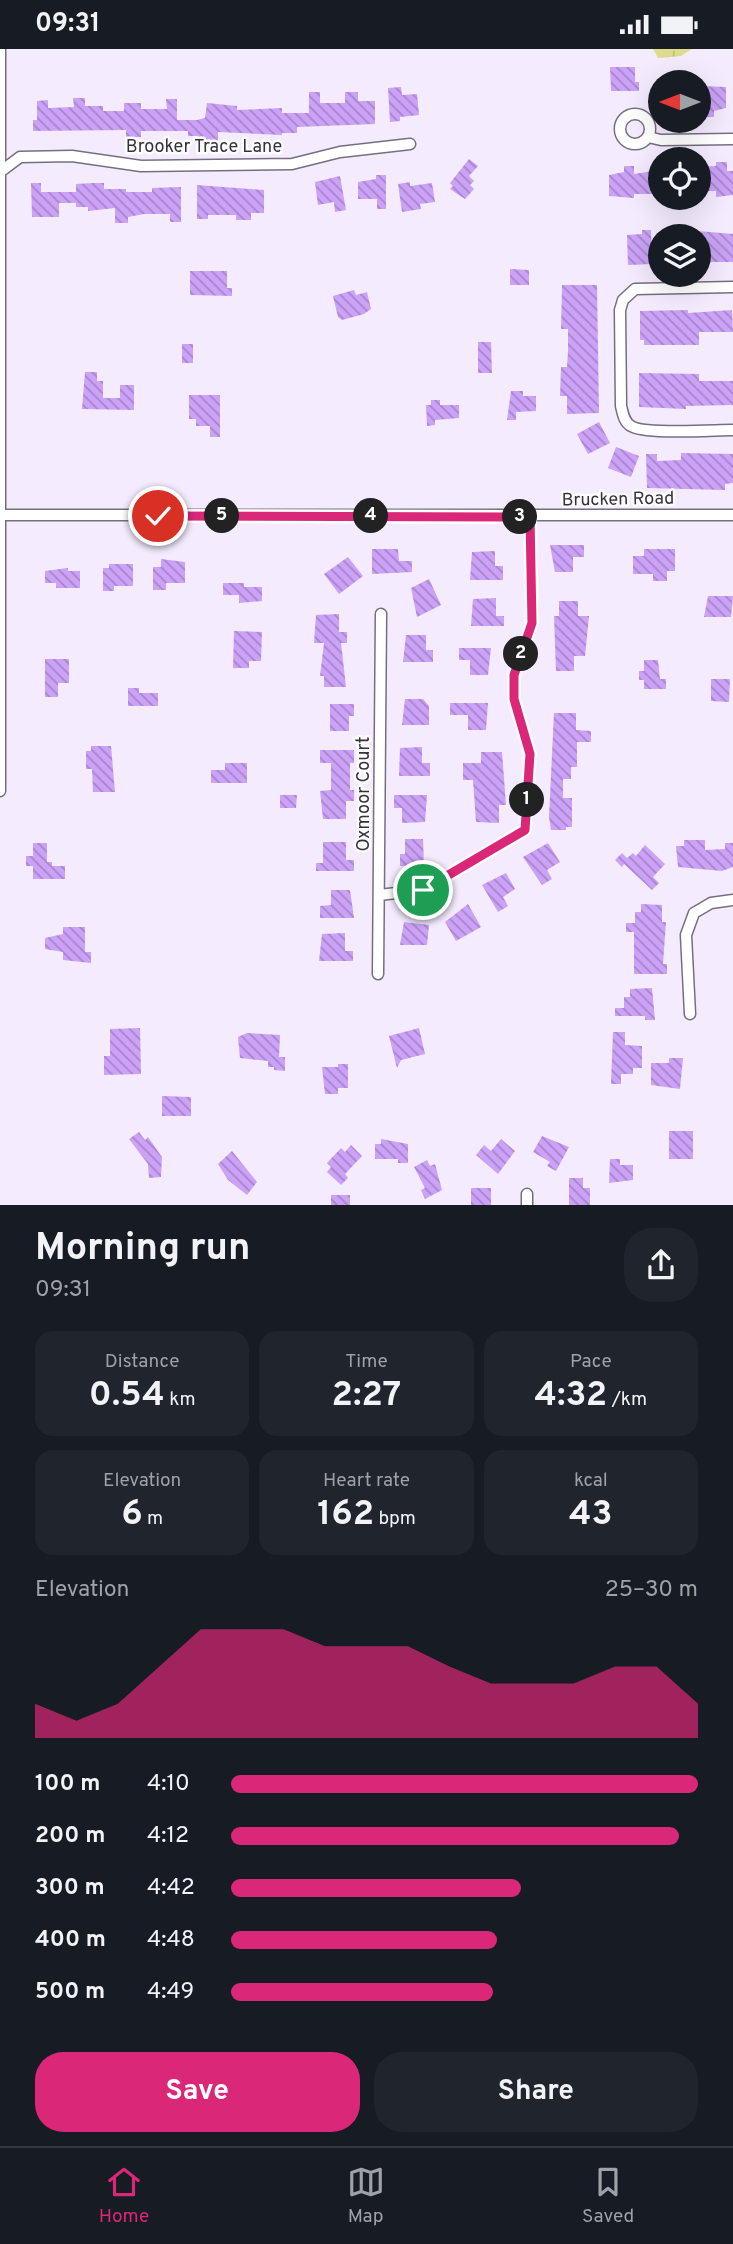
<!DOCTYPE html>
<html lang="en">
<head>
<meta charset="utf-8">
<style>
	body { margin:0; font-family:Overpass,sans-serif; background:#20242c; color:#f1f3f6; height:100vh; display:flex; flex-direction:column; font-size:26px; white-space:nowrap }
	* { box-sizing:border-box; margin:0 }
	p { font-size:23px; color:#9ea1a6 }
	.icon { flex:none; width:38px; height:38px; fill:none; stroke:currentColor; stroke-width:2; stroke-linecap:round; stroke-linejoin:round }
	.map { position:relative; height:1156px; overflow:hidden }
	.drawer { display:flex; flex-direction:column; background:#171b24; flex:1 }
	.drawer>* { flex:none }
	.needle { width:46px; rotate:270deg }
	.controls { position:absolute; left:648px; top:21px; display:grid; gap:14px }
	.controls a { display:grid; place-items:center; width:63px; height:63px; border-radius:50%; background:#171b24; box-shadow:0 7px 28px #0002; font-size:35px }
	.pin { position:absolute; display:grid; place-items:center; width:60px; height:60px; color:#fff; margin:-30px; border:4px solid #fff; border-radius:50%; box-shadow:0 2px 7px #0007 }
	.km { position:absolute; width:35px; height:35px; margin:-18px; border-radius:50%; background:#222; color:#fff; font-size:19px; line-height:35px; text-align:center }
	.round { display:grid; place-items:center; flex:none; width:74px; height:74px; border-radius:28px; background:#20242c }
	.head { display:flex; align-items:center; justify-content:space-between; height:119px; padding:0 35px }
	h1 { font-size:38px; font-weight:700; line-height:52px }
	.figures { display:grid; grid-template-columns:repeat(3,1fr); gap:10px; height:119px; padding:7px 35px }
	.figures div { display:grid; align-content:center; border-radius:18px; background:#20242c; text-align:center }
	.figures b { font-size:35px; font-weight:700 }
	.figures small { font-size:19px; font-weight:400 }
	.figures p { font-size:19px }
	.chart { height:196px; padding:14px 35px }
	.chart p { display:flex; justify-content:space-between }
	.chart svg { width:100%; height:126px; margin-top:7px; fill:#db2777; opacity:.7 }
	.cta { display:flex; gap:14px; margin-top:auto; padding:14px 35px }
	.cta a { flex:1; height:80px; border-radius:28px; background:#db2777; color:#fff; font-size:28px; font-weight:700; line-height:80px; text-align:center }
	.cta a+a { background:#20242c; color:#f1f3f6 }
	ul { padding:0 35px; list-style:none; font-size:23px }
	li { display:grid; grid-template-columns:112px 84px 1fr; align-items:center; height:52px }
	li i { height:18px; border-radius:9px; background:#db2777 }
	.status { display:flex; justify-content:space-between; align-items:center; height:49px; padding:0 35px; background:#171b24; direction:ltr }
	.status svg { height:19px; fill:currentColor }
	.tab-bar { display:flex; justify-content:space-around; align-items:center; height:98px; border-top:2px solid #363941; background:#171b24; font-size:19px; color:#9ea1a6 }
	.tab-bar a { display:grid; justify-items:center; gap:4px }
	.tab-bar .current { color:#db2777 }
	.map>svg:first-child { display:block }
	.wetland { fill:url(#wetland-marsh) }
	.building { fill:url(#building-back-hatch) }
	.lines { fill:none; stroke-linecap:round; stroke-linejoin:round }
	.minor-casing { stroke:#766f80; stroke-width:13 }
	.minor { stroke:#fff; stroke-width:10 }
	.route-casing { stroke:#fff; stroke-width:14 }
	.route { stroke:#db2777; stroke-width:9 }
	.labels { text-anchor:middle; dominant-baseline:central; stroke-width:5; stroke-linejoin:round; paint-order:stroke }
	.street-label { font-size:18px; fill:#36323a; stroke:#fcfcfc }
</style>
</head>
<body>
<div class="status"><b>09:31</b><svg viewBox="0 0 49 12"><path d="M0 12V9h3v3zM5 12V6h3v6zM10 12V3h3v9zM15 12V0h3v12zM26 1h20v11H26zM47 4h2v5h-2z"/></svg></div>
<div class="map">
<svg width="733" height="1156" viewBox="0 0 733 1156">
	<defs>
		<pattern id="wetland-marsh" width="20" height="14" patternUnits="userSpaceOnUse" patternTransform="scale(1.75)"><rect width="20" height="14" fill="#dfdb8d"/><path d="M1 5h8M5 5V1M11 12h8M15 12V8" fill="none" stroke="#c0bc7a"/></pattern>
		<pattern id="building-back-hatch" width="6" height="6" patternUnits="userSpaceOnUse" patternTransform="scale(1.75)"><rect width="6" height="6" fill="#cba2f7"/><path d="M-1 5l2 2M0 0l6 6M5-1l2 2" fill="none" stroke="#a685c9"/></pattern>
	</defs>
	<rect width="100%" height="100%" fill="#f4ebfe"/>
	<path class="wetland" d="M653,0H692L681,7L658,9Z"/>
	<path class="building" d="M610,18H635V33H639V42H611Z
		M701,37L726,38V59L714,62V68H701Z
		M401,38L402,46L417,45L419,66L400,68V72L390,73L388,39Z
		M309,43H320V54H345V43H358V52H375V75L297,78V84H282V86L218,83V91L198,90V87H188V82H141V88H126V81L33,82V71H37V52L48,51V59L74,58L73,49H85V57H103V62H124V54H141V60H167L166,50H177V71H197L205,69L207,54L237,57V61L282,59V64H309Z
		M469,110L478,117L469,127L474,132L470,136L474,140L465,150L450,140L453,137L450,134Z
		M716,113H727V122H733V146L716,148V142H698V118L716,117Z
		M624,117H634V125L660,121V145H634V149L609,147V126L624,123Z
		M376,126H386V160H377V150H358V133L376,130Z
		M340,127L346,161L335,163L334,153L318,156L315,133Z
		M410,133V137L432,134L435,153L420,155L421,160L402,163L398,135Z
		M31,134H41V143H76V135L93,134H104V140H126V143H152V139L181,138V173H170V165H144L128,168V174H115V159L88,162V158H76V154H59V168H32Z
		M197,136L264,141V164H251V171H236V166H208V170H197Z
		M642,181H651L652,215L628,216L627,186L642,185Z
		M698,182L733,185V213H698Z
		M510,220L529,221V236H510Z
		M190,222H227V239H232V247L190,246Z
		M562,236H597L599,364L567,365V347H560L561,318H567L568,302V280H561Z
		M354,241L356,246L367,243L371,260L364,265L342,271L338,268L333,247Z
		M688,261V264L732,261L733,283H699V296H644V291H640V262Z
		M478,293H491L492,324H478Z
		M182,295H193V314H182Z
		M85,323H97V332H103V349H120V336H134V361L82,360Z
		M639,324L699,325V332H733V356L686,357V360L639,358Z
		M511,342H523V347H536V362L516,363V371H507Z
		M189,346H220V388H210V377H196V370H189Z
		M431,351H440V356H459V369L435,371V376L427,377L426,356H431Z
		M599,373L610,394L588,405L577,385Z
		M616,398L639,407L631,428L608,419Z
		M681,404L733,405V434L725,435V441L647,439L646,405H657V412L681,411Z
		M550,496H584V508H573V523H555Z
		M372,500H398L399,512H412V523L372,525Z
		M644,500H675V522H667V532H653V525H633V507H644Z
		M495,502V517H503V531H470L472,503Z
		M348,508L363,527L339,545L324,525Z
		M161,510L185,513V534H166V541H153V518H161Z
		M109,515H133V537H114V542H103V519H109Z
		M68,519V522H80V539H56V534H45V522Z
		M429,530L441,556L417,568L411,539Z
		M223,534H244V538H262V552L239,554V546H223Z
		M708,547H733L731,568H704Z
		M496,549V567H504V577H471L473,550Z
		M559,552H578V567H589L585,607H574V622H556L554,567H559Z
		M339,565V583H347V594H341L346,638H324V627H320L324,594H314L316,566Z
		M234,582L262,583L261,612H249V619H233Z
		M406,586H426V601H433V613H403Z
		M459,599H491L488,626H470V611H459Z
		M45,610H69V634H58V648H45Z
		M644,611H658L660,630H666V640H644V631H639V622H644Z
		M711,630H730L729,653L711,652Z
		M128,639H139V644H158V657H128Z
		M405,650H423L429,657V676H402Z
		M450,654H488L486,681H468V666H450Z
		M330,655H354V667H349V682H330Z
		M554,664H576V681L591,682V693H577V718H571V730H563V749H572V778H566V781H551L549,768Z
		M91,697H111L115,743H93L92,720H86V702H91Z
		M422,698V714H430V727H399L400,699Z
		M320,701H354V714H350V741H354V752H346V770H323L320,742L331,741V714H320Z
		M481,703H502L506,756H499V774L476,773L473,731H463V714H481Z
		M225,714H247V734H211V721H225Z
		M280,746H297L296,759H280Z
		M394,746H427L425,773L402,774V759H394Z
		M405,790H423L424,817H400V805H405Z
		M684,791H705V801L725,800V794H733V818L722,822L678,818L676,797H684Z
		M323,793H346V811H354V822H316V814H323Z
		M33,794H47V813H52V817H65V830H33V817H26V807H33Z
		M548,794L560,813L547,821L552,830L542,836L523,808Z
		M645,796L665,815L653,828L659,834L652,841L624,815L622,818L615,811L622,804L627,809L633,804L636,807Z
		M506,824L515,840L503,848L508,857L498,863L482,836Z
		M331,841H350L354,869H320V857L331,856Z
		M468,855L481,878L456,892L445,873Z
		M641,855L662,856V873H666L663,915H667V925H634V883H626V874H635V863H641Z
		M404,873L429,876L427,896H400Z
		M63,878H85V903H91V914L63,911V903L45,900V889L63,885Z
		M345,884V902H353V912H319L322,885Z
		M652,939L655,971H645V967H615V959H624V948H630V940Z
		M140,979L141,1025L104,1026V1007H110V980Z
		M419,979L425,1005L401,1011L397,1019L389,987Z
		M613,983H625V996L642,997V1019H633V1025H621V1035H611Z
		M247,984L280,986L279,1008H285V1022L274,1021V1018H268V1012L240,1009L238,988Z
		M669,1009H683L680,1040L651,1036V1014H669Z
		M338,1015H348V1039H338V1045H325L322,1018H338Z
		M162,1047L191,1048V1067H162Z
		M669,1082H693V1110H669Z
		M139,1083L145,1091L148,1088L162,1108L161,1128L149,1129L148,1115L129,1090Z
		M542,1087L569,1098L556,1122L547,1117L550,1113L533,1103Z
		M381,1090L408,1095V1114H398V1110H375V1095H381Z
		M501,1090L515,1102L498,1125L476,1106L484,1096L491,1102Z
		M351,1096L362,1107L345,1125L348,1129L341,1136L327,1123L331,1118L327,1114L341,1099L345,1103Z
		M232,1102L257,1133L247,1146L228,1131L218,1115Z
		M610,1110H620V1116H633V1131L609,1134Z
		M427,1111L430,1117L435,1115L442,1141L425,1150L421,1141L425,1139L414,1118Z
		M569,1129H583V1139H590V1156H569Z
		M471,1139H491V1156H471Z
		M331,1146H350V1156H331Z"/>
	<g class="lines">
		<defs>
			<path id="minor" d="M620 80a15 15 0 1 1 30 0a15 15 0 1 1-30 0Z
				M648,88L661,91L733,90
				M0,123L20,108L72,107L141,117L292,115L340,103L410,95
				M733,238L635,240L623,251L620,261L621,357C623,365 624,373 631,377C644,386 714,381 733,381
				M0,466H733
				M0,742V0
				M379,846L423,841L525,781L530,705L514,650V626L532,574L530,468
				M378,925L381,565
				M690,965L686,886L694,864L711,854L733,851
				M527,1156V1145"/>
		</defs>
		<use href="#minor" class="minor-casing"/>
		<use href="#minor" class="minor"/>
	</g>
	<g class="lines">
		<defs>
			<path id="route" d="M158,467L530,468L532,574L514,626V650L530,705L525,781L423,841"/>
		</defs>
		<use href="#route" class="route-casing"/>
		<use href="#route" class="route"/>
	</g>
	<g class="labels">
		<g class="street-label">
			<text x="204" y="98">Brooker Trace Lane</text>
			<text transform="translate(618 451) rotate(-1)">Brucken Road</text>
			<text transform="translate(364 745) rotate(-90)">Oxmoor Court</text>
		</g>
	</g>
</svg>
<div class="controls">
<a><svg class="needle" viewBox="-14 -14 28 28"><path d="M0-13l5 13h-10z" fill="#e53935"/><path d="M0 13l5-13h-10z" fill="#9ea1a6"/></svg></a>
<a><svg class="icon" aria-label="locate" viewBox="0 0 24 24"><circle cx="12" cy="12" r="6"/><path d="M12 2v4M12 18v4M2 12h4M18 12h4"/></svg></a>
<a><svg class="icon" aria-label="layers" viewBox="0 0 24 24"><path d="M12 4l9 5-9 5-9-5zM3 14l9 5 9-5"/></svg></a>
</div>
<div class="pin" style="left:423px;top:841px;background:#1e9e55"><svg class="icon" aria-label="arrive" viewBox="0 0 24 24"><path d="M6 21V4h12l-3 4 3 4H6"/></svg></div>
<div class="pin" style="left:158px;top:467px;background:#d93025"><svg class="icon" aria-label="check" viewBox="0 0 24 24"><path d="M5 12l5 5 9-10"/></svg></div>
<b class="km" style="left:527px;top:751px">1</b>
<b class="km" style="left:521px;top:605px">2</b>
<b class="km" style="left:520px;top:468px">3</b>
<b class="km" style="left:371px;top:467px">4</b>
<b class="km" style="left:222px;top:467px">5</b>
</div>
<section class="drawer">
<div class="head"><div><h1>Morning run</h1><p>09:31</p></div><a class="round"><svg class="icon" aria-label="share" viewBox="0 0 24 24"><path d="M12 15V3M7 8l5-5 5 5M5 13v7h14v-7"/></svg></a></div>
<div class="figures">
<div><p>Distance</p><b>0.54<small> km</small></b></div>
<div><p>Time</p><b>2:27</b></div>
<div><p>Pace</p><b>4:32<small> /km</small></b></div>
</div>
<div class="figures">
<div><p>Elevation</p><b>6<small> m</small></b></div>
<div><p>Heart rate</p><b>162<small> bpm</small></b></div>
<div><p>kcal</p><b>43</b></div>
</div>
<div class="chart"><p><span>Elevation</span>25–30 m</p>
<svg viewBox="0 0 160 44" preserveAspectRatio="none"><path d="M0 44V32L10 38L20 32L30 19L40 6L50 6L60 6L70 12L80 12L90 12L100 19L110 25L120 25L130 25L140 19L150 19L160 32V44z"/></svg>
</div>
<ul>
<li><b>100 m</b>4:10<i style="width:100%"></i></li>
<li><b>200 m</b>4:12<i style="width:96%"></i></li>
<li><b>300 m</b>4:42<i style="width:62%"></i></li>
<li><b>400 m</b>4:48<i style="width:57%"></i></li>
<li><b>500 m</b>4:49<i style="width:56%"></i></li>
</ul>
<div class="cta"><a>Save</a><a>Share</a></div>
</section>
<nav class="tab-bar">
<a class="current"><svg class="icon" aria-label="home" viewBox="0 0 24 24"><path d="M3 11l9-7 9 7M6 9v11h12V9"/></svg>Home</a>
<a><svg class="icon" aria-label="map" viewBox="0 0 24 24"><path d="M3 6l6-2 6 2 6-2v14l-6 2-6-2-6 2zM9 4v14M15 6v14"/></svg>Map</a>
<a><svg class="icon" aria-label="saved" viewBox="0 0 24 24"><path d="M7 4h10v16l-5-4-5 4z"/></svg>Saved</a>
</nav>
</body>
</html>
